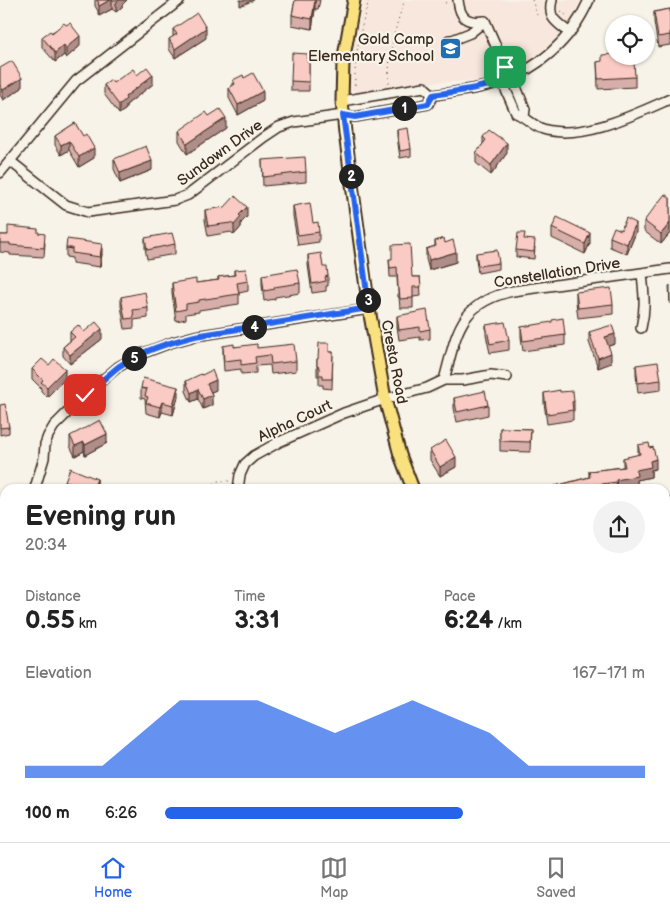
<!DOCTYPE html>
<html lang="en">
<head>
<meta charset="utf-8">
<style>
	body { margin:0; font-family:"Balsamiq Sans",sans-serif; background:#f2f2f2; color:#222; height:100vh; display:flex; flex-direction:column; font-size:19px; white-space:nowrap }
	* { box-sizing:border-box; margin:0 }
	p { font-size:16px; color:#767676 }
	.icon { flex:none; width:28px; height:28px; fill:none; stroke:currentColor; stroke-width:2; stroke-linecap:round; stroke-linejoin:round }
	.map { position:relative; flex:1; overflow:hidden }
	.panel { position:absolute; left:0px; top:484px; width:670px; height:359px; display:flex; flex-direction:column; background:#fff; border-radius:15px 15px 0 0; box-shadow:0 1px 4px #0004 }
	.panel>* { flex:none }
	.tools { position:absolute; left:605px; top:15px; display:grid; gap:10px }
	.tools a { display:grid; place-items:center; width:50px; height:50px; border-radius:50%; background:#fff; box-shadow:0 1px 4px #0004; font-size:25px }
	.pin { position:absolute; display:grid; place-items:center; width:42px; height:42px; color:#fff; margin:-21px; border-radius:10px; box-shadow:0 2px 8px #0006 }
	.km { position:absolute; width:25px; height:25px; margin:-12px; border-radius:50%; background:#222; color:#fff; font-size:14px; line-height:25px; text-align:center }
	.round { display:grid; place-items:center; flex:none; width:52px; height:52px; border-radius:26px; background:#f2f2f2 }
	.summary { display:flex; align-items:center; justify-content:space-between; height:85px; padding:0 25px }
	h1 { font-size:28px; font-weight:600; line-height:38px }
	.metrics { display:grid; grid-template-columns:repeat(3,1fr); gap:8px; height:85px; padding:5px 25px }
	.metrics div { display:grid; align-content:center }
	.metrics b { font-size:25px; font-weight:600 }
	.metrics small { font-size:14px; font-weight:400 }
	.metrics p { font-size:14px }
	.chart { height:140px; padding:10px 25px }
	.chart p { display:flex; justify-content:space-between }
	.chart svg { width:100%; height:90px; margin-top:5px; fill:#2563eb; opacity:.7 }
	ul { padding:0 25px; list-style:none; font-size:16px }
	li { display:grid; grid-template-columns:80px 60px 1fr; align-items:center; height:38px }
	li i { height:12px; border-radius:6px; background:#2563eb }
	.dock { display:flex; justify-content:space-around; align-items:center; height:70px; border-top:1px solid #e0e0e0; background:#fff; font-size:14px; color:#767676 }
	.dock a { display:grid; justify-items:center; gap:2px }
	.dock .active { color:#2563eb }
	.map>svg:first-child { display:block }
	.built { fill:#f8e7dd }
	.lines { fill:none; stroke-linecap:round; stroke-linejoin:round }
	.minor-casing { stroke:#3b2a1e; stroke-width:12 }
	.major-casing { stroke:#3b2a1e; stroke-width:15 }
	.path { stroke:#3b2a1e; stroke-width:1; stroke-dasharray:1 4; stroke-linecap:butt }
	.minor { stroke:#f7f3e8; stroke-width:9 }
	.major { stroke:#fae180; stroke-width:11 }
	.wall { fill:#d7aea9; stroke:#3b2a1e }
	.shaded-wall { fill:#af8d89; stroke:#3b2a1e }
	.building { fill:#facac4; stroke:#3b2a1e }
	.route-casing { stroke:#fff; stroke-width:10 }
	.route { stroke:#2563eb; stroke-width:6 }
	.labels { text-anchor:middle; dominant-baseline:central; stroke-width:4.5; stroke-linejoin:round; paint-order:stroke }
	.poi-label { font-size:15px; fill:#3b2a1e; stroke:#f7f3e8; text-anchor:end }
	.street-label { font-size:15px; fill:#3b2a1e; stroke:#f7f3e8 }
</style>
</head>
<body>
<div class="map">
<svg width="670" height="842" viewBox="0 0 670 842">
	<rect width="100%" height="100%" fill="#f7f3e8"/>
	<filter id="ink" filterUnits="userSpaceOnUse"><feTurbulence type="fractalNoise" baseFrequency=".02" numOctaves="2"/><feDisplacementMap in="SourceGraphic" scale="10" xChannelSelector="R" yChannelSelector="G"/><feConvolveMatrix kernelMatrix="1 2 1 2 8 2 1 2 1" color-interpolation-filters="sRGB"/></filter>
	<g filter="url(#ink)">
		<path class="built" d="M365,0H581L571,20L553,42L540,53L524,65L515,69L488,79L480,81L439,82L415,84L363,94H357L354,92L351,89V83L352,64L355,36Z"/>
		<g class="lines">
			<defs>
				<path id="minor" d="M458,0C460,18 466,23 484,21
					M552,0C547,19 557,22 570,33
					M485,21L510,78
					M449,40H452L470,33L485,21
					M512,77L525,109L524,117
					M502,81L516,113C526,117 533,126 543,129C581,141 636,114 670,99
					M433,95C454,92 474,90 494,84C537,71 571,41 589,0
					M342,101L424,87L433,95
					M10,161L66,205L88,212L175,200L188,195L264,137L279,127L294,122L343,115L355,117L428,104L433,95
					M0,173L76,81L180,0
					M641,328C646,307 644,295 642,273
					M444,380C457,333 458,303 513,291L670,269
					M35,488L44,458L45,444L48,436L54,426L85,395L118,367L141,354L173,342L195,336L369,309
					M238,489L240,475L245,464L254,456L279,442L344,413L385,399L427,388L444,380H463L491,375L507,377
					M665,505L670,503
					M665,646L670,654
					M0,718L5,712
					M0,772L5,781
					M0,832L5,830
					M200,838L203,842
					M170,842L176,838
					M285,842L291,838"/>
				<path id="major" d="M354,0L343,62L342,101L345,133L369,309L385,399L400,455L413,489
					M639,838L640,842"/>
			</defs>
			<use href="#minor" class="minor-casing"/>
			<use href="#major" class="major-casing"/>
			<path class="path" d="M532,0L537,15
				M445,3L447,2V0
				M561,11L567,16
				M389,83C388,55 395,26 405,0
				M355,85C354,56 361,28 369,0
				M205,489L218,481H229
				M651,838L652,842"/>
			<use href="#minor" class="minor"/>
			<use href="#major" class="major"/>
		</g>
		<path class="wall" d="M95,0H127L122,5V7L116,12L112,9L99,16L98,14V11L95,6Z
			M295,0H320L318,9H315L312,29L292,25V15Z
			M670,9V45L658,47L654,22V12Z
			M66,25L80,46L66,58L64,55L55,62L42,47V37Z
			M173,29L206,38L175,58L169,49V39L173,37Z
			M308,62H309V91H291V81Z
			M597,62H627L635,77V87L598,89Z
			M0,68L22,88L3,100L0,95Z
			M137,75L153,84L126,105V109L119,114L104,94V85L113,83Z
			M244,78L263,101L238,115L229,98V88L233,85V80Z
			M209,116L226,128L187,154L179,141V131Z
			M75,123L94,158L79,167L69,150L61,155L55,145V136Z
			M397,130L411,149V156L400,158L397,136Z
			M483,137L507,153L491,175L476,163V153L483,144Z
			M114,159L152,170L120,183L114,169Z
			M262,160L306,172V182L263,186Z
			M670,198V233L661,244L644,231V221Z
			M293,206L313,223L319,232V242L298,245L293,216Z
			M205,210L247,217L241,223V227L234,235L231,232L208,236L205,220Z
			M552,228L590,243L585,254L552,238Z
			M621,230L636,232L627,254L610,247V237Z
			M38,233L45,243L44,257L10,255V253L0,252V235H8Z
			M145,238L175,244V254L147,259L145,248Z
			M525,239L535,247L534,259L516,257V250Z
			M435,241L445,243L456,262L429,270L426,259V249L435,246Z
			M66,248L102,254L100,267L72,263V258L66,257Z
			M476,253L499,263V269L478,273L476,259Z
			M308,255L323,267L328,276V286H326V291L312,293L308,265Z
			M389,259L412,277H420L421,296L413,297V308H400L399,297H398L397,277H390Z
			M234,270L248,281V291L239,293V304L199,310V312L186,314V319L176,321L172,293V283H196L218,280V277L234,275Z
			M262,275L300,283V293L275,297V299L264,301L262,285Z
			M576,292L613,304V314L578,318L576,302Z
			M121,297L148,308V318L134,320V328L125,329L121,306Z
			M397,316L430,329V339L420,340V337L399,340L397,326Z
			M486,325L509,340V350L490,353L486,335Z
			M521,327L565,335V345L523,351L521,337Z
			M70,332H84L102,339L70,364L63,356V347L70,341Z
			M589,332L615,344L608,346L611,363L598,368L589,342Z
			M223,346L257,348L296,361V371L271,374L270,365L256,366V373L241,374V369L224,371L223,356Z
			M329,352H333L332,389L323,388V385H319V376H317V359H318Z
			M636,365L661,380V390L638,393L636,375Z
			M32,369L65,379L47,397L41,391V388L32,379Z
			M186,381L216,390L211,392L212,405L203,409L198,399L191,402L186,391Z
			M141,388L178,397L173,415L162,412L160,417L146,413L145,399L141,398Z
			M544,393L574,401V411H573V420L547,424L544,403Z
			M454,398L488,405V415L457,422L454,408Z
			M0,405L9,427V433L0,435Z
			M500,428L531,429L530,452L500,451Z
			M70,436L107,443L85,455L84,451L75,456L70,446Z
			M638,445L656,469L651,470V477L637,480V486L623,489H544L589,477V471L623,467V458L638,455Z
			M430,450L456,467L440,476L430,460Z
			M97,479V489H65V481Z
			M665,679L670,687V712L669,710L666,712L665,711Z
			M665,778L666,781L670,784L669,812L665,809Z
			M62,838H82L79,842H62Z
			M216,838H250V842H216Z
			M587,838H607L610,842H590Z"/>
		<path class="shaded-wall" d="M110,0H112V9L99,16V6Z
			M119,0H127L122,5V7L116,12V3Z
			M240,0H254L240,6Z
			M315,0V9L312,29V19Z
			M206,28V38L175,58V49Z
			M80,36V46L66,58V48Z
			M64,45V55L55,62V53Z
			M153,75V84L126,105V109L119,114V105L125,97Z
			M22,78V88L3,100V90Z
			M263,91V101L238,115V105Z
			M226,118V128L187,154V144Z
			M69,141V150L61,155V145Z
			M507,143V153L491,175V165Z
			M94,148V158L79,167V157Z
			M152,161V170L120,183V173Z
			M247,207V217L241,223V227L234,235V225L239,215Z
			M636,223V232L627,254V244Z
			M670,223V233L661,244V234Z
			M590,233V243L585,254V244Z
			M102,244V254L100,267V257Z
			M456,252V262L429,270V260Z
			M102,329V339L70,364V355Z
			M615,334V344L605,347V337Z
			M611,353V363L598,368V358Z
			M65,369V379L47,397V387Z
			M216,380V390L207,394V384Z
			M178,387V397L173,415V405Z
			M198,389V399L191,402V393Z
			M212,395V405L203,409V399Z
			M162,402V412L160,417V407Z
			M107,434V443L85,455V445Z
			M84,442V451L75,456V446Z
			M456,457V467L440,476V467Z
			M656,459V469L651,470V477L637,480V486L623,489H617L616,480L636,470L650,461Z
			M97,479V489H93Z
			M670,529V539L665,540V530Z
			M5,537V550L0,552V539Z
			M665,546H669V555L665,556Z
			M670,586V595L665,597V587Z
			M669,701V710L666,712V703Z
			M670,801V811L669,812V802Z
			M77,838H82L79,842H73Z
			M243,838H250V842H236Z
			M355,838H363L355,841Z
			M483,838H496L483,840Z"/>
		<path class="building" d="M97,0H110L99,6L98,4L99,3Z
			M295,0H315L312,19L292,15Z
			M670,9V35L658,37L654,12Z
			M197,13L206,28L175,49L169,39L177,34L173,29Z
			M64,23L66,25L70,23L80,36L66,48L64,45L55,53L42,37L50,31L52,33Z
			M292,53L308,54L307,62H309V82L291,81Z
			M614,54V56H627V62H634L635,77L598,79L597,62L602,61V55Z
			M12,61L22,78L3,90L0,85V68Z
			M147,67L153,75L125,97L126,99L119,105L104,85L111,80L113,83L133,69L137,75Z
			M253,73L263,91L238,105L229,88L235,84L233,80L243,75L244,78Z
			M220,109L226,118L187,144L179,131L206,112L209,116Z
			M75,123L83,136L86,134L94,148L79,157L69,141L61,145L55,136Z
			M408,128L411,149L400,151L397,130Z
			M489,130L507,143L491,165L476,153L486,140L483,137Z
			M146,146L152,161L120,173L114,159Z
			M305,157L306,172L263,177L262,160Z
			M665,194L670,198V223L661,234L644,221Z
			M235,196L247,207L239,215L241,217L234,225L231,223L208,226L205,210L225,207Z
			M310,203L313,223L318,222L319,232L298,235L293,206Z
			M557,217L590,233L585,244L552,228Z
			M626,218L636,223L627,244L610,237L614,227L621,230Z
			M8,226L38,229V233L45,234L44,248L10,245V243H0V235H8Z
			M172,233L175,244L147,250L145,238Z
			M518,233H525L524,239L535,240L534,252L516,250Z
			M444,238L445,243L453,240L456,252L429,260L426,249L436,246L435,241Z
			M67,239L102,244L100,257L72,253V248H66Z
			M410,244L412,277H420L421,287H413V298L400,299L399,288H398L397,267L390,268L389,259H392V245Z
			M497,250L499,263L478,266L476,253Z
			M321,253L323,267H327L328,276L325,277L326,281L312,284L308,255Z
			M246,269L248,281L237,283L239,294L199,300V302L186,304V309L176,311L172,283L196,279V283L219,280L218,277L235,275L234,270Z
			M297,269L300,283L274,287L275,289L264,291L262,275Z
			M670,285V304L669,286Z
			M611,288L613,304L578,308L576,292Z
			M145,292L148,308L133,310L134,318L125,319L121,297Z
			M427,310L430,329L420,331V327L399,330L397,316Z
			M563,318L565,335L523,341L521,327L552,322V320Z
			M96,322L102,329L70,355L63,347L75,337L70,332L78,325L84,332Z
			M505,322L509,340L490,344L486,325Z
			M612,325L615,334L605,337L611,353L598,358L589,332Z
			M319,343H329V352H333L332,379H323V375H319V367L317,366V359H318Z
			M234,344V347L257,344V348L294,344L296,361L271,364L270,355L255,357L256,363L241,365V359L224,361L223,346Z
			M42,359L49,365L54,359L65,369L47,387L41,382L43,380L32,369Z
			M658,362L661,380L638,383L636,365Z
			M212,370L216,380L207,384L212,395L203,399L198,389L191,393L186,381L201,374L202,375Z
			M143,378L178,387L173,405L162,402L160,407L146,403L148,397L145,396L147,389L141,388Z
			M560,390V392L573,391L574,401L572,402L573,410L547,414L544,393Z
			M485,391L488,405L457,412L454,398Z
			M5,404L9,427L0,428V405Z
			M100,420L107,434L85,445L84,442L75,446L70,436Z
			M500,428L531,429L530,442L500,441Z
			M446,440L456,457L440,467L430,450Z
			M649,443L650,448L653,447L656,459L650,461L651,467L636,470L637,476L616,480L617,482L579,487L580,489H544L590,477L589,471L625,467L623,458L640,454L638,445Z
			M70,468L97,479L93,489H77L78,485L65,481Z
			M670,516V529L665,530V517Z
			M0,527L5,537L0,539Z
			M665,530L669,546H665Z
			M665,561H666L668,567H670V586L665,587Z
			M665,679L670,687V702L669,701L666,703L665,701Z
			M665,778L666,781L670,784V801L669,802L665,799Z
			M40,838L46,842H37Z
			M64,838H77L73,842H70Z
			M129,838H140L142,842H121Z
			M217,838H243L236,842H220Z
			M314,838H338L341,842H316Z
			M441,838H472L473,841L471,842H440L442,841Z
			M593,838H607L610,842H596Z"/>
	</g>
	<g class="lines" filter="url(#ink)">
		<defs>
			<path id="route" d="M85,395C96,386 107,376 118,367C141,351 168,343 195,336L369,308L343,115L355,117L428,104L433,95C459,91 485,88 510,78L505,67"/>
		</defs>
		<use href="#route" class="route-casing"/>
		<use href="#route" class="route"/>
	</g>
	<defs>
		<symbol id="school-square" viewBox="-11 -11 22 22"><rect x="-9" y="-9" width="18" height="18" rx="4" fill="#1f6fb2" stroke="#f7f3e8"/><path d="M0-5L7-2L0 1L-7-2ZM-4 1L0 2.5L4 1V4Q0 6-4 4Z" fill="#fff"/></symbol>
	</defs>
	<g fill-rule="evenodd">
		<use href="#school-square" x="438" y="36" width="25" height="25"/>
	</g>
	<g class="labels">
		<g class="poi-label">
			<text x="434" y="39">Gold Camp<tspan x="434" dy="17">Elementary School</tspan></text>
		</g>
		<g class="street-label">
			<text transform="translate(220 153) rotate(-36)">Sundown Drive</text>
			<text transform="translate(557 273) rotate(-9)">Constellation Drive</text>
			<text transform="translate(394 362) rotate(79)">Cresta Road</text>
			<text transform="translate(295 421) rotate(-25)">Alpha Court</text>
		</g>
	</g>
</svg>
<div class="tools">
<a><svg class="icon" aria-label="locate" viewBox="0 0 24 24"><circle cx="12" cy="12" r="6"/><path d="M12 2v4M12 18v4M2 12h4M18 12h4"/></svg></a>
</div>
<div class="pin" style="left:505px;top:67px;background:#1e9e55"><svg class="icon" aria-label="arrive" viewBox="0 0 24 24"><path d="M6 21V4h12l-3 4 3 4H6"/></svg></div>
<div class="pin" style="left:85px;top:395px;background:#d93025"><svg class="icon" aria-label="check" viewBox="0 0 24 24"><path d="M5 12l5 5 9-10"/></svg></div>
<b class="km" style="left:404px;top:108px">1</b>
<b class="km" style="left:351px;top:176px">2</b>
<b class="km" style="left:368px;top:300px">3</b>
<b class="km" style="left:254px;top:327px">4</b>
<b class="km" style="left:134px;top:358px">5</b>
<section class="panel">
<div class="summary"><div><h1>Evening run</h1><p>20:34</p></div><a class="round"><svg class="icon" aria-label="share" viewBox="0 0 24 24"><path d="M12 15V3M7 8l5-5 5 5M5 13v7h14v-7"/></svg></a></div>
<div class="metrics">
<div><p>Distance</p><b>0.55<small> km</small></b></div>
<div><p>Time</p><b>3:31</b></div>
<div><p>Pace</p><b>6:24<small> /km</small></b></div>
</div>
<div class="chart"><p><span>Elevation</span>167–171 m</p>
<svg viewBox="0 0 160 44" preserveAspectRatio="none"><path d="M0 44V38L10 38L20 38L30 22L40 6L50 6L60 6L70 14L80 22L90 14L100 6L110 14L120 22L130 38L140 38L150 38L160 38V44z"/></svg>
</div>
<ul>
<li><b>100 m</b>6:26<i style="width:62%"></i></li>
</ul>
</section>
</div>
<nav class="dock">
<a class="active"><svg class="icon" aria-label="home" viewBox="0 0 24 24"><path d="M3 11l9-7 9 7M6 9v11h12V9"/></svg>Home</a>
<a><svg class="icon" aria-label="map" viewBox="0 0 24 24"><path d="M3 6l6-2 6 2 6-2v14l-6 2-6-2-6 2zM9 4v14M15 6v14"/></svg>Map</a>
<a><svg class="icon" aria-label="saved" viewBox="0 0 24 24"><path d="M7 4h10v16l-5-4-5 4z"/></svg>Saved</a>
</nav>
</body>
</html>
